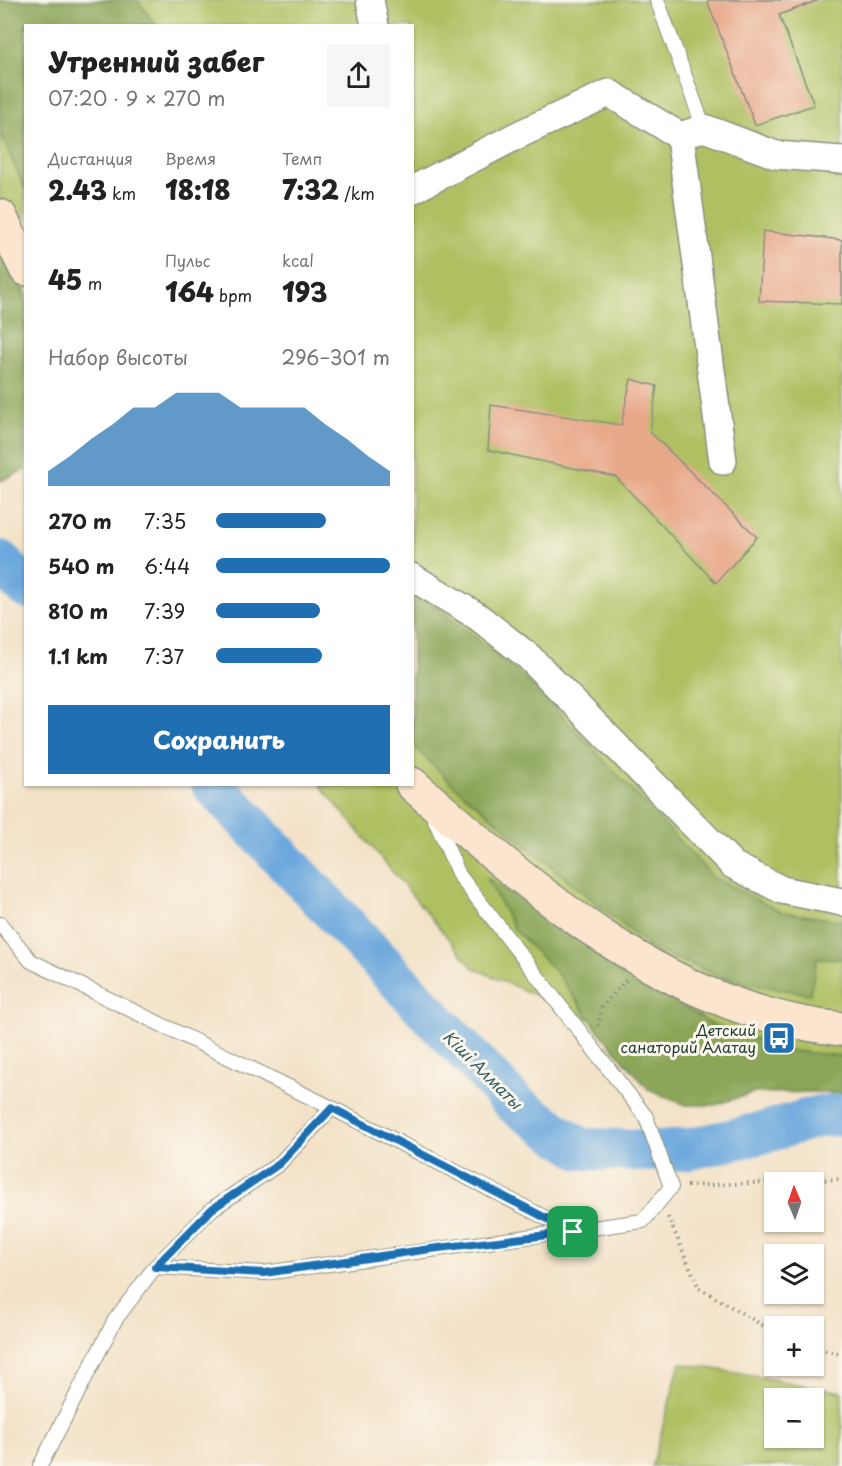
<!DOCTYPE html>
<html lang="ru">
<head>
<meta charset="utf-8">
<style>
	body { margin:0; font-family:"Playpen Sans",sans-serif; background:#f6f6f6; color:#222; height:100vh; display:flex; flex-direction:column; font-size:22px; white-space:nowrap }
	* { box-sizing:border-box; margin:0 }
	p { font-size:20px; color:#767676 }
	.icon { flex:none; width:33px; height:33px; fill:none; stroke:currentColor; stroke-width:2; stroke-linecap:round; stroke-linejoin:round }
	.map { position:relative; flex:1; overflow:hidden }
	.drawer { position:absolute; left:24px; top:24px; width:390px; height:762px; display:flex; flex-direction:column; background:#fff; border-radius:0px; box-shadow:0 2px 4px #0004 }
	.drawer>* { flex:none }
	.needle { width:39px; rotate:358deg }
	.controls { position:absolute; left:764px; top:1172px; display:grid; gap:12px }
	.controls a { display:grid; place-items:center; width:60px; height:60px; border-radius:0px; background:#fff; box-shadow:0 2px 4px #0004; font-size:30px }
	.pin { position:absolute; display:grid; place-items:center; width:51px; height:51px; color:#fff; margin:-26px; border-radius:12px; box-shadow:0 3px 9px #0006 }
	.round { display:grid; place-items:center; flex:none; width:63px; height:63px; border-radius:0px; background:#f6f6f6 }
	.head { display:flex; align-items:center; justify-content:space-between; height:102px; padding:0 24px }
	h1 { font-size:27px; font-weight:800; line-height:45px }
	.metrics { display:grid; grid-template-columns:repeat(3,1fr); gap:9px; height:102px; padding:6px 24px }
	.metrics div { display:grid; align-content:center }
	.metrics b { font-size:26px; font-weight:800 }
	.metrics small { font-size:16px; font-weight:400 }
	.metrics p { font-size:16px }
	.chart { height:168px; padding:12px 24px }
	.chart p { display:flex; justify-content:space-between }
	.chart svg { width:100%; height:108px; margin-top:6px; fill:#1f6fb2; opacity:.7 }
	.action { display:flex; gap:12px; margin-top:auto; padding:12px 24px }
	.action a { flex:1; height:69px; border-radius:0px; background:#1f6fb2; color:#fff; font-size:24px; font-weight:800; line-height:69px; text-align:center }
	ul { padding:0 24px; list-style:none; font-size:20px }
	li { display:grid; grid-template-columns:96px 72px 1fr; align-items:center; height:45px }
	li i { height:15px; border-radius:8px; background:#1f6fb2 }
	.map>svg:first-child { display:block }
	.green { fill:#afc062; stroke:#677e4b; stroke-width:1.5; fill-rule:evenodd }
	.forest { fill:#8ba658; stroke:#557246; stroke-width:1.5 }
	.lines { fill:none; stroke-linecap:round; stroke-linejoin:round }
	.river { stroke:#6ca8dd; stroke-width:42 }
	.building { fill:#e8a88a }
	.lane-casing { stroke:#89907e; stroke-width:16 }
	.street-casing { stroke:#89907e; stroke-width:30 }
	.secondary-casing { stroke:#89907e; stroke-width:36 }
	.path { stroke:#89907e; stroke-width:4; stroke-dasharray:1.5 4.5; stroke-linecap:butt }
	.lane { stroke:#fff; stroke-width:14 }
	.street { stroke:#fff; stroke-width:27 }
	.secondary { stroke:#fce5cf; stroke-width:33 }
	.route-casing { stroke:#fff; stroke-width:12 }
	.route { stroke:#1f6fb2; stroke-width:8 }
	.labels { text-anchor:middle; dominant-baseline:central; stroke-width:6; stroke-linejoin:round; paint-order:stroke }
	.poi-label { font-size:15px; fill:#1f3d34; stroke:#fbf7ec; text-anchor:end }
	.water-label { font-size:16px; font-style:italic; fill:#365d67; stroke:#fbf7ec }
</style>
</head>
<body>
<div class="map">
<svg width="842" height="1466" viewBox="0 0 842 1466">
	<rect width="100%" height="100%" fill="#fbf7ec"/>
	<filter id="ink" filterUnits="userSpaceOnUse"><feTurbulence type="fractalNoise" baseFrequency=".0167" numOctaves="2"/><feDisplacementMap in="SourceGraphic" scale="12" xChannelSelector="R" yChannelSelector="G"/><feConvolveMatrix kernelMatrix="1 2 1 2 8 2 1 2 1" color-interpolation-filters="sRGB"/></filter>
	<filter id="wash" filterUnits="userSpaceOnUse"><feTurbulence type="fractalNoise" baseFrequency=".008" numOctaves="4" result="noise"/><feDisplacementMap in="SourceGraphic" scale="24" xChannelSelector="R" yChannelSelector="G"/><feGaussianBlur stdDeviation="1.35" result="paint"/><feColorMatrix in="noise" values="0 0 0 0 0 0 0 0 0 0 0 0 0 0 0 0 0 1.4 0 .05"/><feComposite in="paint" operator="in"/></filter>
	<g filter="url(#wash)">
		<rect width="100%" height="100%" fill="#f3e2c7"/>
		<path class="green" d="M0,0H842V1109L820,1081L675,1057L473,968L320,785L412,784V26H26L25,432L0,401Z
			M680,1363L842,1392V1466H652ZM774,1398H813V1437H774Z"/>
		<path class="forest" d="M0,0H137L156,25L26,26L25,189L0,132Z
			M0,241L26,298L25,470L0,481Z
			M412,589L474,636L539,691L714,878L782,912L842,921V959L817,958L810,994L734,981L653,950L453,785L413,745Z
			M486,878L711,1024L792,1051L842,1056V1093L828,1092L753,1093L715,1105H685L648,1089L597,1029L556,972L515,930Z"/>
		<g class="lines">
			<path class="river" d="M0,561L26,588
				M212,784L516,1105L581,1149L664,1151L690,1149L766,1132L820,1116L842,1115"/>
		</g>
		<g id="blocks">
			<path class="building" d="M707,0H819L779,15L814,105L755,125Z
				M763,231L842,240V304L759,301Z
				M631,379L657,386L650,432L757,537L716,583L616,477L488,450L491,405L621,425Z"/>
		</g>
	</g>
	<g filter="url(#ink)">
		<use href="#blocks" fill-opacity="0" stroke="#89907e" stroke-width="1.5"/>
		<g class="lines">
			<defs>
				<path id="lane" d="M657,0L704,128
					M0,924L31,961L332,1108L573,1232
					M155,1267L264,1273L643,1221L671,1187L646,1117L459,875L432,813
					M40,1466L115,1320L155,1267L212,1209L279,1164L332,1108"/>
				<path id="street" d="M370,0L375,26
					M680,136L723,461
					M412,190L520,134L609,93L680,136L704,128L776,155L842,160
					M412,577L477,616L529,657L733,865L782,890L842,902"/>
				<path id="secondary" d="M0,216L26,269
					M412,784C535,892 673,1013 842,1029"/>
			</defs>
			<use href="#lane" class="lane-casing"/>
			<use href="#street" class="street-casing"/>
			<use href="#secondary" class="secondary-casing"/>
			<path class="path" d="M598,1026L602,1007L626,980
				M687,1186L842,1179
				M668,1217L699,1288L774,1332
				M813,1349L842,1354"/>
			<use href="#lane" class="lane"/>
			<use href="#street" class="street"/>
			<use href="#secondary" class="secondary"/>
		</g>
	</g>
	<g class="lines" filter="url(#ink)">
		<defs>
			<path id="route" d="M332,1108L573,1232L430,1249L264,1273L155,1267L212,1209L279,1164Z"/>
		</defs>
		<use href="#route" class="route-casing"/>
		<use href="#route" class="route"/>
	</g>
	<defs>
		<symbol id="bus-square" viewBox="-11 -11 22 22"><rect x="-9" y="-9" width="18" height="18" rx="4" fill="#1f6fb2" stroke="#fbf7ec"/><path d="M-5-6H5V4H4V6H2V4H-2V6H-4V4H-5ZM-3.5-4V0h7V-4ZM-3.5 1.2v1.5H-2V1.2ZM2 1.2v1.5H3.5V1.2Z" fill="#fff"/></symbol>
	</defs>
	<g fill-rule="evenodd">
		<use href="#bus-square" x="760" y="1019" width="38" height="38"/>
	</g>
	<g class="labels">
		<g class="poi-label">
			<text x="756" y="1029">Детский<tspan x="756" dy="17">санаторий Алатау</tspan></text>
		</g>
		<g class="water-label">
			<text transform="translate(483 1069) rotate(45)">Кіші Алматы</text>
		</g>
	</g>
</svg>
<div class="controls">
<a><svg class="needle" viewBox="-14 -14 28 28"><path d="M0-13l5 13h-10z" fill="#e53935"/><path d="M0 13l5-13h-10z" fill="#767676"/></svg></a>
<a><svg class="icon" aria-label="layers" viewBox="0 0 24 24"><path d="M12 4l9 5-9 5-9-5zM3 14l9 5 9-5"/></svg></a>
<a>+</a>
<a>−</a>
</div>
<div class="pin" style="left:573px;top:1232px;background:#1e9e55"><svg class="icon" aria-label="arrive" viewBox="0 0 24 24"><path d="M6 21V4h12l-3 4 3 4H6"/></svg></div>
<section class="drawer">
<div class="head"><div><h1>Утренний забег</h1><p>07:20 · 9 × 270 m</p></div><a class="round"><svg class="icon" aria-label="share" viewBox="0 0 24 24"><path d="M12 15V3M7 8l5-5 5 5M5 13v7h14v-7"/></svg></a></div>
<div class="metrics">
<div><p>Дистанция</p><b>2.43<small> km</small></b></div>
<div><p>Время</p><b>18:18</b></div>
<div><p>Темп</p><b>7:32<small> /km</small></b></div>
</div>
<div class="metrics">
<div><b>45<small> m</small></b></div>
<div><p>Пульс</p><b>164<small> bpm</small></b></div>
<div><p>kcal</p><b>193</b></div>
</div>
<div class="chart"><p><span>Набор высоты</span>296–301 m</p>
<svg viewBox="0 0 160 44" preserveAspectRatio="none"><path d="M0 44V38L10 32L20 25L30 19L40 12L50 12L60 6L70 6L80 6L90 12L100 12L110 12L120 12L130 19L140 25L150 32L160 38V44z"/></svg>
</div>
<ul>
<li><b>270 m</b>7:35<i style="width:63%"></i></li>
<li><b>540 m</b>6:44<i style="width:100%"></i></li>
<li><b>810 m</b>7:39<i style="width:60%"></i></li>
<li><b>1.1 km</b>7:37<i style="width:61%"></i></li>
</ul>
<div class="action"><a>Сохранить</a></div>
</section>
</div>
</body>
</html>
